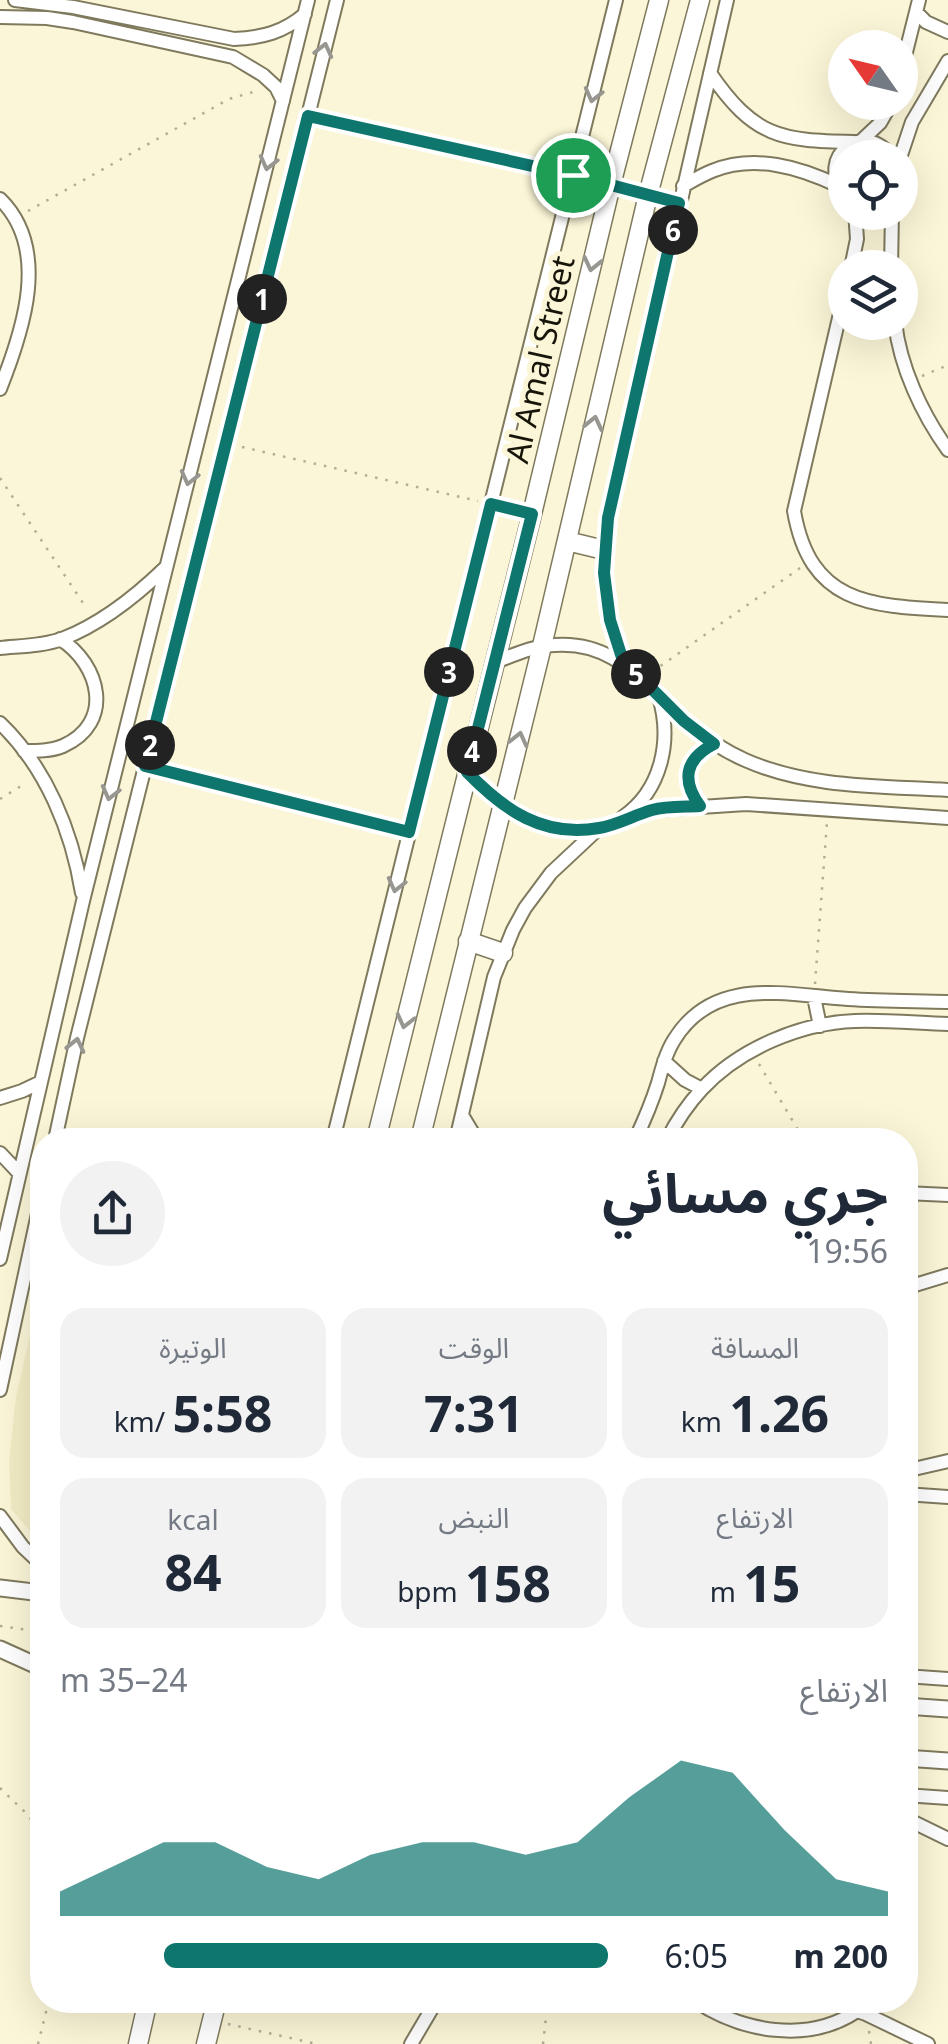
<!DOCTYPE html>
<html lang="ar">
<head>
<meta charset="utf-8">
<style>
	body { margin:0; font-family:"Noto Sans","Noto Sans Arabic",sans-serif; background:#f2f2f3; color:#1f2937; direction:rtl; height:100vh; display:flex; flex-direction:column; font-size:38px; white-space:nowrap }
	* { box-sizing:border-box; margin:0 }
	p { font-size:32px; color:#747a83 }
	.icon { flex:none; width:55px; height:55px; fill:none; stroke:currentColor; stroke-width:2; stroke-linecap:round; stroke-linejoin:round }
	.map { position:relative; flex:1; overflow:hidden; direction:ltr }
	.side { position:absolute; left:30px; top:1128px; width:888px; height:885px; display:flex; flex-direction:column; background:#fff; border-radius:40px; box-shadow:0 10px 40px #0002; direction:rtl }
	.side>* { flex:none }
	.needle { width:65px; rotate:304deg }
	.controls { position:absolute; left:828px; top:30px; display:grid; gap:20px }
	.controls a { display:grid; place-items:center; width:90px; height:90px; border-radius:50%; background:#fff; box-shadow:0 10px 40px #0002; font-size:50px }
	.pin { position:absolute; display:grid; place-items:center; width:85px; height:85px; color:#fff; margin:-42px; border:5px solid #fff; border-radius:50%; box-shadow:0 2px 10px #0007 }
	.km { position:absolute; width:50px; height:50px; margin:-25px; border-radius:50%; background:#222; color:#fff; font-size:28px; line-height:50px; text-align:center }
	.round { display:grid; place-items:center; flex:none; width:105px; height:105px; border-radius:52px; background:#f2f2f3 }
	.head { display:flex; align-items:center; justify-content:space-between; height:170px; padding:0 30px }
	h1 { font-size:55px; font-weight:700; line-height:75px }
	.stats { display:grid; grid-template-columns:repeat(3,1fr); gap:15px; height:170px; padding:10px 30px }
	.stats div { display:grid; align-content:center; border-radius:25px; background:#f2f2f3; text-align:center }
	.stats b { font-size:50px; font-weight:700 }
	.stats small { font-size:28px; font-weight:400 }
	.stats p { font-size:28px }
	.chart { height:280px; padding:20px 30px }
	.chart p { display:flex; justify-content:space-between }
	.chart svg { width:100%; height:180px; margin-top:10px; fill:#0f766e; opacity:.7 }
	ul { padding:0 30px; list-style:none; font-size:32px }
	li { display:grid; grid-template-columns:160px 120px 1fr; align-items:center; height:75px }
	li i { height:25px; border-radius:12px; background:#0f766e }
	.map>svg:first-child { display:block }
	.built { fill:#f2ecc5 }
	.lines { fill:none; stroke-linecap:round; stroke-linejoin:round }
	.minor-casing { stroke:#7f7a5e; stroke-width:16 }
	.tertiary-casing { stroke:#7f7a5e; stroke-width:19 }
	.secondary-casing { stroke:#7f7a5e; stroke-width:21 }
	.path { stroke:#b2ae96; stroke-width:2.5; stroke-dasharray:2.5 8; stroke-linecap:butt }
	.minor { stroke:#fff; stroke-width:12 }
	.tertiary { stroke:#fff; stroke-width:15 }
	.secondary { stroke:#fff; stroke-width:18 }
	.oneway { stroke:#979691 }
	.route-casing { stroke:#fff; stroke-width:20 }
	.route { stroke:#0f766e; stroke-width:12 }
	.labels { text-anchor:middle; dominant-baseline:central; stroke-width:10; stroke-linejoin:round; paint-order:stroke }
	.street-label { font-size:32px; fill:#17150a; stroke:#fbf6d7 }
</style>
</head>
<body>
<div class="map">
<svg width="948" height="2044" viewBox="0 0 948 2044">
	<rect width="100%" height="100%" fill="#fbf6d7"/>
	<path class="built" d="M42,1282V1541L32,1533L11,1509L9,1460L16,1397Z"/>
	<g class="lines">
		<defs>
			<path id="minor" d="M15,0L73,7L234,39C262,38 284,32 305,14
				M916,12L926,22L948,32
				M0,17L47,18L73,22L233,57L263,75L276,87L283,101
				M710,73C754,137 780,141 854,142
				M900,76L919,0
				M862,140L880,123L892,102
				M900,158L912,122L948,61
				M683,186C692,181 702,175 712,171C755,154 799,167 839,186
				M845,192C814,159 865,117 892,158
				M0,199C51,249 23,331 0,389
				M851,268L857,239L855,212
				M891,268L892,212
				M845,292L794,511C810,603 868,606 948,610
				M895,322C900,367 922,414 948,450
				M0,648C20,646 43,646 62,639C101,624 135,597 165,568
				M495,662C514,655 533,646 554,645C618,640 643,687 687,723C704,737 724,751 745,760C808,788 880,786 948,790
				M624,665C606,616 600,569 608,518L727,0
				M0,723C46,767 72,831 82,893
				M24,751C37,751 51,751 63,746C115,723 100,664 60,639
				M467,773C505,812 539,834 596,829
				M699,806C680,779 685,759 714,744
				M623,817C662,790 672,740 659,697
				M613,825L655,810L746,804L948,818
				M814,997L820,1026
				M664,1061L685,1080L702,1089
				M0,1098L22,1091L41,1082
				M462,1115L477,1140
				M55,1140L77,1038L337,0
				M333,1140L616,0
				M456,1140L494,977L513,930L525,908L551,873L598,829
				M635,1140C644,1121 652,1102 658,1083C662,1068 666,1053 674,1040C714,975 785,995 848,999C881,1001 915,1001 948,1002
				M667,1140C676,1122 688,1104 702,1089C739,1049 800,1023 855,1021C886,1020 917,1023 948,1024
				M0,1153L19,1173
				M905,1193L948,1195
				M0,1259L83,901L308,0
				M905,1288L948,1275
				M0,1390L42,1195
				M905,1471L948,1461
				M905,1494L948,1497
				M0,1516L23,1547L42,1565
				M905,1676L948,1679
				M905,1795L948,1798
				M905,1818L948,1839
				M694,2000C742,2032 808,2044 857,2011
				M823,2000L866,2014L928,2044
				M411,2044L437,2000"/>
			<path id="tertiary" d="M0,1588L42,1593
				M0,1649L42,1668
				M905,1706L948,1709
				M905,1758L948,1761"/>
			<path id="secondary" d="M567,541L604,550
				M468,941L503,953
				M376,1140L532,514L611,185L659,0
				M420,1140L542,646L648,195L700,0
				M138,2044L148,2000
				M206,2044L217,2000"/>
		</defs>
		<use href="#minor" class="minor-casing"/>
		<use href="#tertiary" class="tertiary-casing"/>
		<use href="#secondary" class="secondary-casing"/>
		<path class="path" d="M320,119L556,172
			M28,211L229,99L260,90
			M922,376L948,365
			M242,447L478,501
			M0,478L87,609
			M652,672L800,568
			M158,770L393,828
			M0,799L26,783
			M815,984L827,822
			M759,1064L804,1140
			M0,1626L42,1632
			M0,1788L28,1815L42,1836
			M228,2024L317,2044
			M869,2031L871,2044
			M38,2044L49,2000
			M543,2044L548,2000"/>
		<use href="#minor" class="minor"/>
		<use href="#tertiary" class="tertiary"/>
		<use href="#secondary" class="secondary"/>
	</g>
	<defs><path id="oneway-chevron" d="M-2-3.5L2.5 0L-2 3.5" fill="none" stroke-width="1.6" stroke-linecap="round" stroke-linejoin="round" transform="scale(2.5)"/></defs>
	<g class="oneway">
		<use href="#oneway-chevron" transform="translate(324 50) rotate(-76)"/>
		<use href="#oneway-chevron" transform="translate(593 95) rotate(104)"/>
		<use href="#oneway-chevron" transform="translate(268 163) rotate(104)"/>
		<use href="#oneway-chevron" transform="translate(592 264) rotate(103)"/>
		<use href="#oneway-chevron" transform="translate(594 423) rotate(-77)"/>
		<use href="#oneway-chevron" transform="translate(189 478) rotate(104)"/>
		<use href="#oneway-chevron" transform="translate(519 739) rotate(-76)"/>
		<use href="#oneway-chevron" transform="translate(110 793) rotate(104)"/>
		<use href="#oneway-chevron" transform="translate(396 885) rotate(104)"/>
		<use href="#oneway-chevron" transform="translate(405 1021) rotate(104)"/>
		<use href="#oneway-chevron" transform="translate(76 1045) rotate(-77)"/>
	</g>
	<g class="lines">
		<defs>
			<path id="route" d="M308,116L573,175L679,203L608,518L604,573L610,620L624,664L642,679L684,721L714,744C685,759 681,780 700,806C684,807 667,806 652,810C634,815 618,825 599,828C543,838 504,810 467,772L532,514L491,504L409,832L145,766Z"/>
		</defs>
		<use href="#route" class="route-casing"/>
		<use href="#route" class="route"/>
	</g>
	<g class="labels">
		<g class="street-label">
			<text transform="translate(539 359) rotate(-77)">Al Amal Street</text>
		</g>
	</g>
</svg>
<div class="controls">
<a><svg class="needle" viewBox="-14 -14 28 28"><path d="M0-13l5 13h-10z" fill="#e53935"/><path d="M0 13l5-13h-10z" fill="#747a83"/></svg></a>
<a><svg class="icon" aria-label="locate" viewBox="0 0 24 24"><circle cx="12" cy="12" r="6"/><path d="M12 2v4M12 18v4M2 12h4M18 12h4"/></svg></a>
<a><svg class="icon" aria-label="layers" viewBox="0 0 24 24"><path d="M12 4l9 5-9 5-9-5zM3 14l9 5 9-5"/></svg></a>
</div>
<div class="pin" style="left:573px;top:175px;background:#1e9e55"><svg class="icon" aria-label="arrive" viewBox="0 0 24 24"><path d="M6 21V4h12l-3 4 3 4H6"/></svg></div>
<b class="km" style="left:262px;top:299px">1</b>
<b class="km" style="left:150px;top:745px">2</b>
<b class="km" style="left:449px;top:672px">3</b>
<b class="km" style="left:472px;top:751px">4</b>
<b class="km" style="left:636px;top:674px">5</b>
<b class="km" style="left:673px;top:230px">6</b>
<section class="side">
<div class="head"><div><h1>جري مسائي</h1><p>19:56</p></div><a class="round"><svg class="icon" aria-label="share" viewBox="0 0 24 24"><path d="M12 15V3M7 8l5-5 5 5M5 13v7h14v-7"/></svg></a></div>
<div class="stats">
<div><p>المسافة</p><b>1.26<small> km</small></b></div>
<div><p>الوقت</p><b>7:31</b></div>
<div><p>الوتيرة</p><b>5:58<small> /km</small></b></div>
</div>
<div class="stats">
<div><p>الارتفاع</p><b>15<small> m</small></b></div>
<div><p>النبض</p><b>158<small> bpm</small></b></div>
<div><p>kcal</p><b>84</b></div>
</div>
<div class="chart"><p><span>الارتفاع</span>24–35 m</p>
<svg viewBox="0 0 160 44" preserveAspectRatio="none"><path d="M0 44V38L10 32L20 26L30 26L40 32L50 35L60 29L70 26L80 26L90 29L100 26L110 15L120 6L130 9L140 23L150 35L160 38V44z"/></svg>
</div>
<ul>
<li><b>200 m</b>6:05<i style="width:81%"></i></li>
</ul>
</section>
</div>
</body>
</html>
